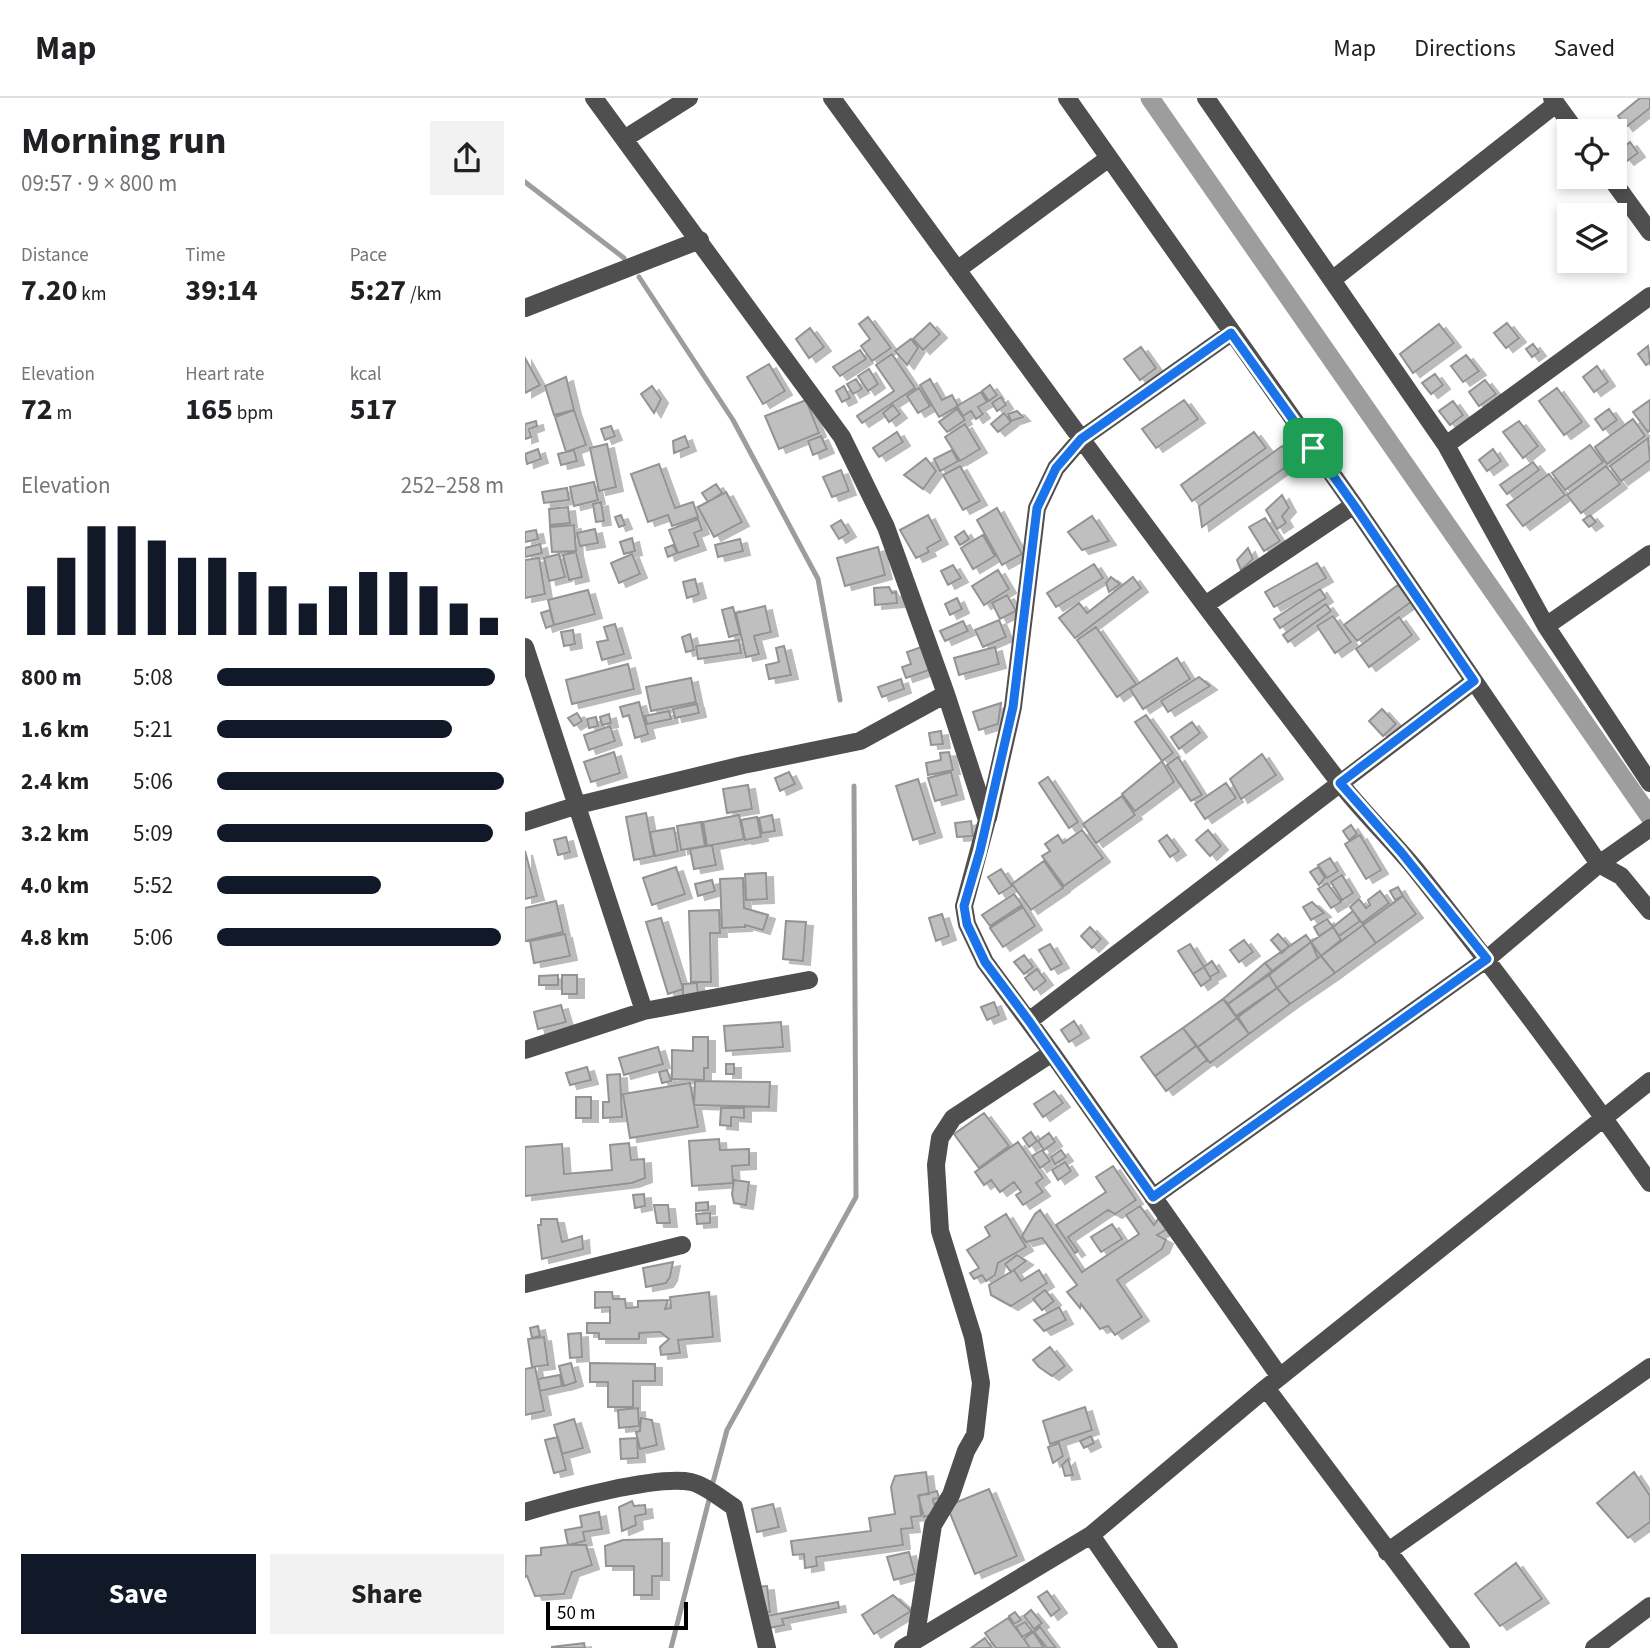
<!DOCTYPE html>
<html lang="en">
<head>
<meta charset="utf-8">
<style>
	body { margin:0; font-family:"Source Sans 3",sans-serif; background:#f2f2f2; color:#202124; height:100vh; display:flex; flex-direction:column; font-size:26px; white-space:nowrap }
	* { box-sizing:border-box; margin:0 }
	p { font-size:23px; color:#757577 }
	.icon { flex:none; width:38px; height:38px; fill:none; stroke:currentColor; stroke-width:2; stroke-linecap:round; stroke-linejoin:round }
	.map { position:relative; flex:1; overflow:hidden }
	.sheet { display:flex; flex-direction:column; background:#fff; width:525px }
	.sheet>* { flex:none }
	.fabs { position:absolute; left:1032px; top:21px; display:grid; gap:14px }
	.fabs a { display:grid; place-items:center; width:70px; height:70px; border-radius:0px; background:#fff; box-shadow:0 4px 10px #0003; font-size:35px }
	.scale { position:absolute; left:21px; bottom:18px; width:142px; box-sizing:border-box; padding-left:7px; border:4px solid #000; border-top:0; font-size:19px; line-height:24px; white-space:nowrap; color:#000; -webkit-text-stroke:5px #fff; paint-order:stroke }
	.pin { position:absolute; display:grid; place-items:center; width:60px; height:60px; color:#fff; margin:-30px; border-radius:14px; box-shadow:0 4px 10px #0006 }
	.round { display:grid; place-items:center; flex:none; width:74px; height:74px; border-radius:0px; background:#f2f2f2 }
	.head { display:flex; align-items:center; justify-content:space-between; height:119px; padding:0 21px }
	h1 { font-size:38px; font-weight:700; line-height:52px }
	.stats { display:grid; grid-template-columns:repeat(3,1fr); gap:10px; height:119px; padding:7px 21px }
	.stats div { display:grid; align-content:center }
	.stats b { font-size:30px; font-weight:700 }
	.stats small { font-size:19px; font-weight:400 }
	.stats p { font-size:19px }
	.chart { height:196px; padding:14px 21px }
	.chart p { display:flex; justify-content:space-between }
	.chart svg { width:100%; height:126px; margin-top:7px; stroke:#111827; stroke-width:6 }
	.button { display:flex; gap:14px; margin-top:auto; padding:14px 21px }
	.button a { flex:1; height:80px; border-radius:0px; background:#111827; color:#fff; font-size:28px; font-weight:700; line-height:80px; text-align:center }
	.button a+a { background:#f2f2f2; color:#202124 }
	ul { padding:0 21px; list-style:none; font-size:23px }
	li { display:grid; grid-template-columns:112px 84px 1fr; align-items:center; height:52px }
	li i { height:18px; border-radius:9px; background:#111827 }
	header { display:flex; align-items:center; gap:42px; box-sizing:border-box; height:98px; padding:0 35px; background:#fff; border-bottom:2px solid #e0e0e0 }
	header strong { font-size:33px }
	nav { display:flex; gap:38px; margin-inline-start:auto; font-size:24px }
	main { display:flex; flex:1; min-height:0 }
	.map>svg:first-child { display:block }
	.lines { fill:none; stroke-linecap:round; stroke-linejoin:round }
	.stream { stroke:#9d9d9d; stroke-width:5 }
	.canal { stroke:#9d9d9d; stroke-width:19 }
	.building { fill:#bfbfbf; stroke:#939393; stroke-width:2; filter:url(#shadow) }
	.minor { stroke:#4f4f4f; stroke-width:18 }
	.route-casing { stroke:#fff; stroke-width:14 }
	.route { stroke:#1a73e8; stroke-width:9 }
</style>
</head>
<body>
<header>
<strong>Map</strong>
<nav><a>Map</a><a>Directions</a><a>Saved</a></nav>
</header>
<main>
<section class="sheet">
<div class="head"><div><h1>Morning run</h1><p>09:57 · 9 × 800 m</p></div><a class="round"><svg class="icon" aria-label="share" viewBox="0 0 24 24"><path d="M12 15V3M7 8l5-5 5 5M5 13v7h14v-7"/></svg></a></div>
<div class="stats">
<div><p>Distance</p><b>7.20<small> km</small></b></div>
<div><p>Time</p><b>39:14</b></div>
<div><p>Pace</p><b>5:27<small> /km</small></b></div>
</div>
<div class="stats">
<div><p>Elevation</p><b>72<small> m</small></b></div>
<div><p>Heart rate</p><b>165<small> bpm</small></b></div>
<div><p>kcal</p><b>517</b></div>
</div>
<div class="chart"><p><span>Elevation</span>252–258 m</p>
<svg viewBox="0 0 160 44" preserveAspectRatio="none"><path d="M5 44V27M15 44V17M25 44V6M35 44V6M45 44V11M55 44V17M65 44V17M75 44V22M85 44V27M95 44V33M105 44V27M115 44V22M125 44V22M135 44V27M145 44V33M155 44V38"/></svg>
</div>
<ul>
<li><b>800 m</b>5:08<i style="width:97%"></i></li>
<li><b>1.6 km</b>5:21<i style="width:82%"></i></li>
<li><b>2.4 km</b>5:06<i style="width:100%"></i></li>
<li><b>3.2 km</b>5:09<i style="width:96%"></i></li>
<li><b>4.0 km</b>5:52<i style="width:57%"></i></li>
<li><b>4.8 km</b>5:06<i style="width:99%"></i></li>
</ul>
<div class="button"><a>Save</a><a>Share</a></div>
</section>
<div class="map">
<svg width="1125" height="1550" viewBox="0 0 1125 1550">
	<defs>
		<filter id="shadow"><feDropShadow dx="7" dy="4" stdDeviation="0" flood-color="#0004"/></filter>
	</defs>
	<rect width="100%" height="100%" fill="#fff"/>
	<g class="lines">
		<path class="stream" d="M0,84L99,160
			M114,179L208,322L293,481L315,602
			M187,1388L202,1332L331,1099L329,688
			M146,1550L185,1398"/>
		<path class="canal" d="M625,0L1125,719"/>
	</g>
	<path class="building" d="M1115,0H1125V10L1101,29L1093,18Z
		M1105,44L1113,55L1102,63L1094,53Z
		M343,219L366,250L347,263L336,248L345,241L334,226Z
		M405,225L415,236L398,252L388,241Z
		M982,225L994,240L981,250L969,235Z
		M914,226L929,245L888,275L875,256Z
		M285,230L299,249L284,260L271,241Z
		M386,241L393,250L382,267L370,253Z
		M1008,246L1014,254L1007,259L1001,251Z
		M1123,248L1125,264L1121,267L1113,256Z
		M616,249L631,270L615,282L599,261Z
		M335,252L341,261L315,278L308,269Z
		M367,256L390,290L337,325L332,318L369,293L351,267Z
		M941,257L954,273L938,284L926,268Z
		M0,260L15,287L0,295Z
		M244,266L260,293L238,306L222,279Z
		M1072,268L1083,284L1069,294L1058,279Z
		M344,271L353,286L343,293L333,278Z
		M910,276L918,287L906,296L897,285Z
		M41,279L49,312L29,317L20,288Z
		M331,281L337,291L328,296L322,286Z
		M405,281L417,302L427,297L433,308L414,319L395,287Z
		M960,282L971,296L954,308L944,294Z
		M465,287L472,297L464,303L457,293Z
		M127,288L136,301L129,315L116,296Z
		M319,288L325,300L317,304L311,293Z
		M394,290L405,308L393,315L382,298Z
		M1032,290L1057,324L1039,337L1014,303Z
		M456,294L462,304L453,309L458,316L451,321L446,313L438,318L432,308Z
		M476,299L481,307L472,313L467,305Z
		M281,302L294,335L254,351L240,318Z
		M659,302L673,321L631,350L617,331Z
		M1125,302V332L1123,334L1108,314Z
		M928,303L938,317L925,327L914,313Z
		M368,307L375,316L364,324L358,315Z
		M432,311L440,322L422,334L414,324Z
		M1084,311L1092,322L1078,332L1070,321Z
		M49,312L61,347L41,354L30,319Z
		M492,313L498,319L486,323L483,316Z
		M479,315L486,324L473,334L466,326Z
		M1108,321L1120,338L1082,366L1070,349Z
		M11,323L12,328L4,331L6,339L0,341V326Z
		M994,323L1013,348L998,360L978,334Z
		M440,326L455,351L435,363L420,339Z
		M86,328L90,338L80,342L76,331Z
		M372,334L378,344L354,359L348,350Z
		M729,334L741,350L667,403L656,387Z
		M160,338L164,349L149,355L148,343Z
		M296,338L302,351L288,357L283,343Z
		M1123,340L1125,362L1096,383L1085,368Z
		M82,346L91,389L74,393L65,350Z
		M1065,347L1078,364L1040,392L1027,375Z
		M757,348L769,363L677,429L674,408Z
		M13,351L16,361L2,366L0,356Z
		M968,351L976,363L962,373L954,362Z
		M49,352L52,363L36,367L33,356Z
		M427,352L433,363L415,373L409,361Z
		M401,360L411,373L398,391L379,377Z
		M1008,364L1014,372L982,396L975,387Z
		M134,366L150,410L168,404L173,419L147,428L143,417L123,424L106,376Z
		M435,368L455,403L438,412L418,377Z
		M1081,368L1095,386L1056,415L1042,397Z
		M316,372L324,393L307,399L298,379Z
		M1024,376L1040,397L998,428L982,407Z
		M69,384L73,402L49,408L45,389Z
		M191,386L197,395L183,404L177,395Z
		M42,390L44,402L19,405L17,394Z
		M201,394L217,424L189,439L173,409Z
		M757,397L764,410L757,418L761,425L752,431L741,412Z
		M76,404L79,423L71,424L68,406Z
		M43,409L45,425L25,427L24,411Z
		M472,410L497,456L477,467L452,422Z
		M96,417L100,427L94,429L90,419Z
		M403,417L416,442L402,450L404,454L391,460L375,432Z
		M1065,417L1071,424L1064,429L1058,422Z
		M567,418L584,443L557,452L543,434Z
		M740,420L755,443L739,453L724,429Z
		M173,421L177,432L169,435L174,448L153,455L144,432Z
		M316,422L324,435L314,441L306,428Z
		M49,427L51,453L27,454L25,429Z
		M70,431L73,445L55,448L52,435Z
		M11,432L13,441L0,444V434Z
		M439,433L444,441L435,447L430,439Z
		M458,437L470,458L448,471L436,450Z
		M107,440L110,453L99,456L95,444Z
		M215,441L218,453L193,459L190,447Z
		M15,446L17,455L0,459V450Z
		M148,447L152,455L143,459L140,450Z
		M353,449L360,477L320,488L312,460Z
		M723,450L728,461L716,472L712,462Z
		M51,454L57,479L44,482L38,457Z
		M34,456L40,479L24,483L19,460Z
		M107,456L115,476L94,485L86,465Z
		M14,460L20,496L0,500V462Z
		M792,465L801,480L749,509L740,494Z
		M569,466L578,480L531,509L522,495Z
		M428,467L436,480L423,487L416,473Z
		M473,472L484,491L459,507L447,488Z
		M586,479L595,486L584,494L581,485Z
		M608,479L616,490L550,540L534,520L554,505L562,515Z
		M170,481L174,496L162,500L158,484Z
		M873,487L886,504L832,543L819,527Z
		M364,489L367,495L371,494L372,505L350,507L349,490Z
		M795,491L801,500L755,530L749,521Z
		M63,492L70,516L29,527L23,502Z
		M482,497L491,513L475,521L467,505Z
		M432,500L437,511L425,517L420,506Z
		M801,506L806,513L763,544L758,537Z
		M240,508L246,534L229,538L234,556L221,559L211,515Z
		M208,509L215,536L204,539L197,512Z
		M25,512L29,527L21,530L16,515Z
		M808,518L826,544L810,555L792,528Z
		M874,519L887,537L844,569L831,551Z
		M474,522L481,539L458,549L450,532Z
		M438,523L443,533L420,543L415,533Z
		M90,526L99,556L77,562L72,544L83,542L79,529Z
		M571,529L611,586L592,599L552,542Z
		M48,532L50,546L39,548L36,534Z
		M165,536L169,552L161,554L157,539Z
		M214,542L216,555L173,561L171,548Z
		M402,547L410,570L381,580L377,569L386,566L382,554Z
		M259,548L266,577L244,581L241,567L254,564L251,550Z
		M470,549L474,566L434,577L429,560Z
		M652,560L665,581L618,611L605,591Z
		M103,566L109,591L47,606L41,582Z
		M674,579L685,588L643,614L636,603Z
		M166,580L171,604L126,613L121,589Z
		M376,581L379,591L357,599L353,589Z
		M114,604L123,636L110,640L104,617L98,619L95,609Z
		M476,605L473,626L454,632L448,614Z
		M172,606L174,615L150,620L148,611Z
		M857,611L871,626L858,638L844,623Z
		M144,613L146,621L122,626L120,618Z
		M52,615L57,623L49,628L43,620Z
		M84,616L86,625L77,627L75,619Z
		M621,617L648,655L637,663L610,624Z
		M71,619L73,628L64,630L62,621Z
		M667,624L675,635L654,651L646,639Z
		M85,628L90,643L64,652L59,637Z
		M416,633L418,646L406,647L404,635Z
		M89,654L95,675L66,684L59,664Z
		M424,654L428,672L403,677L401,665L416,662L415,655Z
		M737,656L751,677L716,701L705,681Z
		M653,659L677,697L666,703L642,667Z
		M637,663L649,684L610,713L597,696Z
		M264,674L270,686L255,693L250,680Z
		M426,674L432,697L410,703L403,680Z
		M523,679L553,724L544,730L514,685Z
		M393,681L410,735L388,742L371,688Z
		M701,685L711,700L680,721L670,706Z
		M223,687L227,711L202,715L198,691Z
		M597,698L610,717L571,745L558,726Z
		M121,715L129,758L109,762L101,719Z
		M214,717L219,741L182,748L178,724Z
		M247,717L250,733L237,735L234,720Z
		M232,719L236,739L220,742L216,722Z
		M446,723L448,738L432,739L430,725Z
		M176,724L180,748L156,752L152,728Z
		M826,727L832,736L824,742L818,733Z
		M149,730L153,753L130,758L125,734Z
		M557,732L578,760L539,788L517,758L525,753L520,746L533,737L538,745Z
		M683,732L696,748L685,758L671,742Z
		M642,737L654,753L645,759L634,743Z
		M835,737L856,772L841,781L820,746Z
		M41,739L45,754L33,757L29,742Z
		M187,747L191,767L169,771L165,751Z
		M0,753L12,798L0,801Z
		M805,760L813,773L802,780L793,767Z
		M519,763L538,790L506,812L487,786Z
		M151,769L160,796L127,807L118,780Z
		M793,769L800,780L794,787L785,774Z
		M476,771L487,788L474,796L463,779Z
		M241,775L242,801L221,802L220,776Z
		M817,777L828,795L817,802L806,784Z
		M218,780L219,810L243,817L238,832L220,827V829L197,830L195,781Z
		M187,782L190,793L173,798L170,786Z
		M802,785L816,804L806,810L793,791Z
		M873,789L878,798L870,802L865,793Z
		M855,793L864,805L837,825L825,809L834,801L841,810L845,807L843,802Z
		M489,796L497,807L465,828L457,817Z
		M878,798L891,816L851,845L838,827Z
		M31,803L38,834L0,843V810Z
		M787,804L799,815L786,822L778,809Z
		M498,809L510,828L478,849L465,830Z
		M194,812L195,835H185L186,884H166L164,813Z
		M828,813L835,823L814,838L808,829Z
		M417,816L424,838L411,843L404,820Z
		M136,820L158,891L143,896L121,824Z
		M802,821L808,829L794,838L789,829Z
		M261,823L281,824L278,863L258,861Z
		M838,827L851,845L810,875L796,858Z
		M565,829L576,841L567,850L556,838Z
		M808,829L816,842L796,858L786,844Z
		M40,836L45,858L9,865L5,843Z
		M753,836L764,848L757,855L746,842Z
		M781,837L786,844L747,873L740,865Z
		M719,842L728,854L714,864L705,852Z
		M786,844L793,860L752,890L744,877Z
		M525,846L537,866L526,872L514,852Z
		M665,846L679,869L668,876L653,853Z
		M499,857L508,869L499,876L489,864Z
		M796,858L810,875L765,906L752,890Z
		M687,863L694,874L685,879L679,869Z
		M740,865L747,873L703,906L698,901Z
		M679,869L686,881L676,888L668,876Z
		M512,871L521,883L509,892L500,880Z
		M33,877V887H14V878Z
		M37,877H52V896H37Z
		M744,877L752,890L711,918L703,906Z
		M172,885L173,898L158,899V886Z
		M752,890L765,906L724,936L713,919Z
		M698,901L712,920L673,949L658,930Z
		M469,904L474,917L462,922L456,909Z
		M36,907L41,924L13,931L9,914Z
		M712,920L724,936L685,965L673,949Z
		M549,923L557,936L544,944L536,932Z
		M256,924L258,949L201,953L199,928Z
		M658,930L671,948L630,978L616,959Z
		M168,939H183V970H179V982L147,981V952L168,953Z
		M671,948L682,962L641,993L630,978Z
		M133,949L138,966L99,977L94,960Z
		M201,966H209V976H201Z
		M62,969L66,982L45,987L41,975Z
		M142,972L146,983L137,985L134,974Z
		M95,976L97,1019L78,1020V1004H84L82,977Z
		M170,983L245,984L244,1009L169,1007Z
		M165,985L173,1029L105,1040L98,996Z
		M529,993L538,1005L518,1019L509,1006Z
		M51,999H66V1020H51Z
		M196,1010H219V1020L206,1019V1028L195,1027Z
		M459,1015L484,1048L454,1070L429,1036Z
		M506,1034L512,1043L504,1049L498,1040Z
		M524,1035L530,1044L519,1052L513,1043Z
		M194,1041L195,1052L224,1051V1067L207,1068L208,1085L167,1088L164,1043Z
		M493,1044L518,1080L511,1085L518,1094L498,1107L491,1097L496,1094L489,1084L475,1094L466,1082L459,1087L450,1074Z
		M104,1045L106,1062L119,1061L120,1080L107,1085L0,1098V1049L37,1046L39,1076L87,1072L85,1047Z
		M517,1052L525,1063L515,1070L507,1058Z
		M536,1052L541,1059L530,1066L526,1059Z
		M540,1064L546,1073L533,1082L527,1072Z
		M588,1068L611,1102L590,1116L583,1112L543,1139L553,1153L550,1155L531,1127L581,1094L571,1079Z
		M209,1082L224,1084L221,1107L209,1105L207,1096Z
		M119,1096L120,1108L110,1110L108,1097Z
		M183,1104V1112L171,1113V1105Z
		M129,1107H143L145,1125H132Z
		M615,1108L629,1127L633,1121L644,1130L632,1137L641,1142L637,1151L592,1182L617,1219L590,1237L583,1228L575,1231L556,1206L555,1210L542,1194L552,1187L517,1140L501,1144L497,1138L510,1116L515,1112L557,1174L614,1136L601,1117Z
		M185,1115V1125L172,1126L171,1116Z
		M481,1116L501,1149L473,1165L470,1177L461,1183L457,1177L449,1181L445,1175L454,1170L442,1152L465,1138L460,1129Z
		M16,1121H32L37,1144L57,1138L58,1151L17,1161L13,1127H16Z
		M587,1126L597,1141L576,1154L566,1139Z
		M492,1157L501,1163L486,1174L480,1166Z
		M148,1164L145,1179L141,1185L121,1189L118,1170Z
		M489,1172L496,1183L514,1172L522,1185L486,1208L466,1197L464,1187Z
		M520,1192L529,1203L517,1212L508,1201Z
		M70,1194H87L88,1201H100L101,1210L113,1209V1203L143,1202L140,1211L146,1210L145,1199L184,1194L188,1239L153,1242L155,1255L136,1257L135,1249L144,1241L135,1234L114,1235V1241H74V1235H62V1225H85V1209L70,1210Z
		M534,1209L541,1222L519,1233L509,1222Z
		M13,1228L15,1238L7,1240L5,1230Z
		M56,1235L57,1259L45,1260L43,1236Z
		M19,1239L23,1267L7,1269L3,1241Z
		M525,1249L540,1268L527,1278L514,1269L508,1262Z
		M46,1265L51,1284L39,1288L34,1268Z
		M65,1265L130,1266V1283H108V1309H83V1284H65Z
		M10,1269L19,1313L0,1317V1271Z
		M35,1277L37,1288L15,1293L13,1281Z
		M560,1309L567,1332L525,1346L518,1323Z
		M113,1310L114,1328L94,1330L93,1312Z
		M116,1320L127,1322L132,1347L115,1351L111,1334L115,1333Z
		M49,1321L58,1350L37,1356L29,1327Z
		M566,1338L569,1345L559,1350L555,1343Z
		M33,1339L41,1372L29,1375L20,1342Z
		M112,1340L113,1360L96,1361L95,1341Z
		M534,1345L538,1358L528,1365L523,1349Z
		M543,1361L548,1377L540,1378L537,1367Z
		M401,1374L404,1396L394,1397L396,1418L386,1419L388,1430L376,1431L378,1447L291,1459L292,1468L280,1470L279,1456L268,1457L266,1443L346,1433L344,1420L370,1416L366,1389L370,1378Z
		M1109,1374L1125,1398V1424L1103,1440L1072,1405Z
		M464,1391L492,1458L450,1476L422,1408Z
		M412,1393L414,1400L408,1401L409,1406L414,1404L409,1416L399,1419L393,1398Z
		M107,1403L109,1408L120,1407L121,1416L110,1418L111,1427L97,1433L94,1409Z
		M248,1406L254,1429L232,1434L227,1411Z
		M74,1414L77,1431L58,1434L60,1443L43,1447L40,1432L57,1429L55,1418Z
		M137,1441V1478H127V1497H109V1468H81L80,1448L98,1442Z
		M43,1447H61L67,1467L47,1474L39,1496L10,1498L2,1478L0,1479L1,1458L16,1457V1450Z
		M384,1454L390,1476L369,1482L362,1459Z
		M991,1465L1017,1501L975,1528L950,1496Z
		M242,1488L245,1514L233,1512L231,1489Z
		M522,1493L535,1511L526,1518L513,1499Z
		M368,1497L386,1513L349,1536L337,1517Z
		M313,1504L314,1510L257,1521L259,1527L244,1530L242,1518Z
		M506,1512L517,1525L509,1531L499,1518Z
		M490,1514L496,1522L489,1526L484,1518Z
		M483,1520L499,1541L505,1550H471L460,1535Z
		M500,1524L507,1533L497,1539L491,1529Z
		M515,1529L531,1550H522L509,1534Z
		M508,1534L519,1550H505L499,1541Z
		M460,1540L467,1550H446Z
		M59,1545L60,1550H27V1549Z"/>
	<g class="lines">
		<path class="minor" d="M69,0L317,339L361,429L421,596L462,722L439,808L442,826L460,864L527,955L755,1279
			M307,0C473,228 639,456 811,680C836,713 866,741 892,773C973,875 1050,979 1125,1085
			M542,0L829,407L1074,766L1096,778L1125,813
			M681,0L921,347L1021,528L1125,685
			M1027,0L1051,33
			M99,41L164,0
			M1085,79L1125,134
			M432,172L584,60
			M807,182L1031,6
			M0,210L175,142
			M921,347L1125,198
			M680,507L829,407
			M1021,528L1125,456
			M0,549L119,913
			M463,720L488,609L512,410L531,370L556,341L706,235
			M0,724L53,707L218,667L335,643L421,596
			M504,923L949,583
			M0,952L119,913L284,882
			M628,1099L962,861L1074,766L1125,730
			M0,1186L157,1147
			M741,1290L936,1550
			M0,1414C37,1403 131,1377 166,1384C180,1387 196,1401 209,1409L242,1550
			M566,1437L644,1550
			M862,1454L1125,1269
			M390,1543L408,1427L426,1397L441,1353L450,1337L456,1285L448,1239L415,1133L411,1067L415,1040L428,1020L527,955
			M378,1550L566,1437L741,1290L1125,983
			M1069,1550L1125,1508"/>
	</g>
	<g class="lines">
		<defs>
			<path id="route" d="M706,235L829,407L949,583L815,685L876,754L962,861L628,1099L504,923L460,864L442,826L439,808L455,753L488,609L512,410L531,370L556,341Z"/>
		</defs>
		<use href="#route" class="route-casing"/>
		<use href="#route" class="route"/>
	</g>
</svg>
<div class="fabs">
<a><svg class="icon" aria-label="locate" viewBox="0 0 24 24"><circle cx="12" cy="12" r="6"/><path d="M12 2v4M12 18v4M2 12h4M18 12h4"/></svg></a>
<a><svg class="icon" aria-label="layers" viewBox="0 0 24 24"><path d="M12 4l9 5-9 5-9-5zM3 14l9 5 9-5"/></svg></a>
</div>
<div class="scale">50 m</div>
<div class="pin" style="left:788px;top:350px;background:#1e9e55"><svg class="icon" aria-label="arrive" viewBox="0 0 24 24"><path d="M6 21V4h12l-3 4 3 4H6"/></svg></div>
</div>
</main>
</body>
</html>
